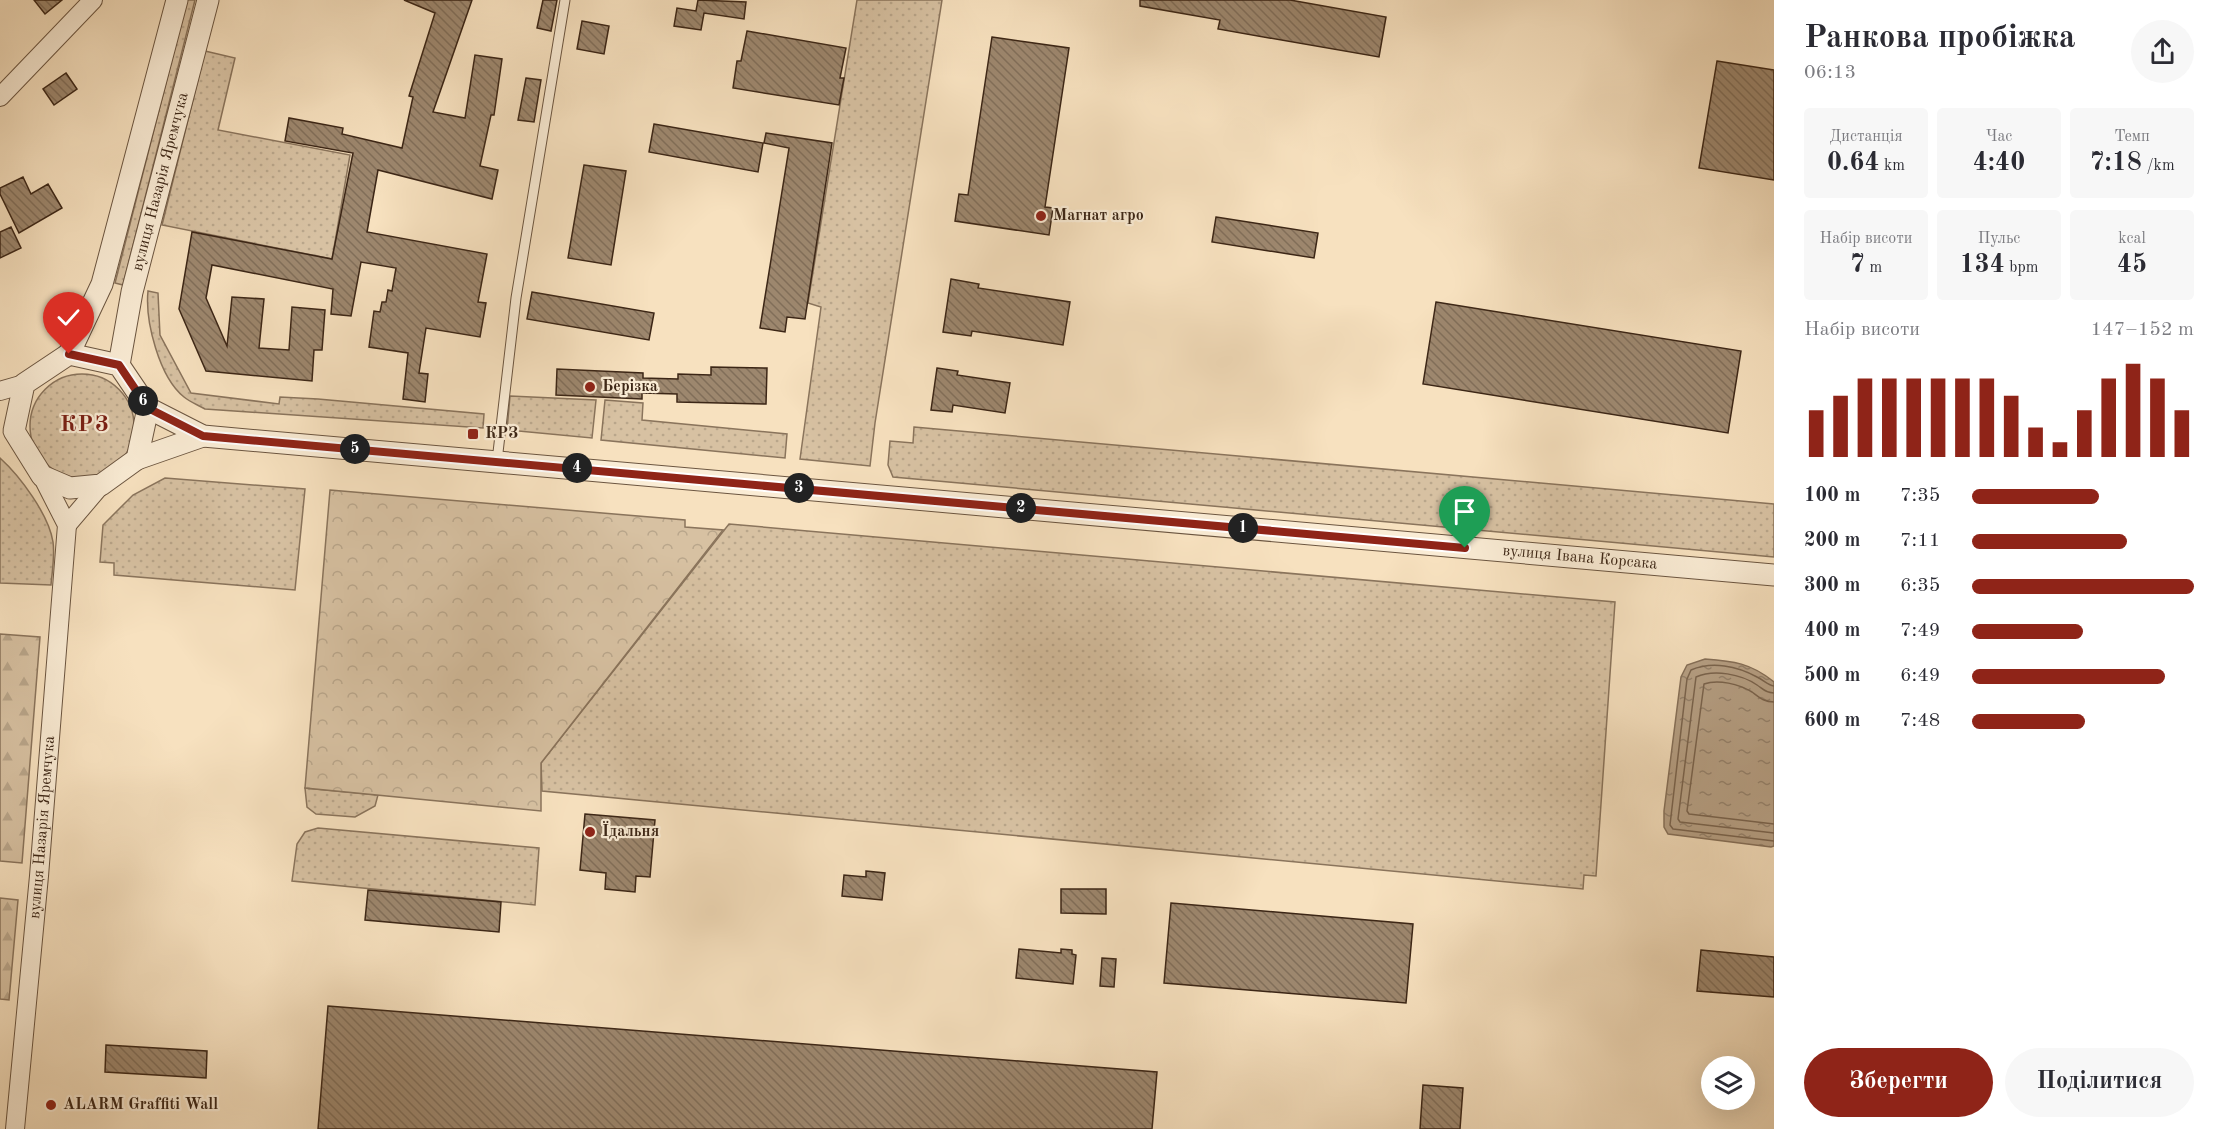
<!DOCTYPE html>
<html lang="uk">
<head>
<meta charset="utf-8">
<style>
	body { margin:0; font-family:"Old Standard TT",serif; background:#f7f7f7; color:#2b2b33; height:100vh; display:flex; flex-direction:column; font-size:22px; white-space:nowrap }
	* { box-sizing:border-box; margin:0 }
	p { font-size:20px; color:#7c7c81 }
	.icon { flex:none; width:33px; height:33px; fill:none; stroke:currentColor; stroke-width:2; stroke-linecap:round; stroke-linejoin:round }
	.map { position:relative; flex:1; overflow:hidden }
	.panel { display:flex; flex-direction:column; background:#fff; width:450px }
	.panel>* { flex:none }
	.buttons { position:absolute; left:1701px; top:1056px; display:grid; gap:12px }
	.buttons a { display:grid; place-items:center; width:54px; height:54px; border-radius:50%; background:#fff; box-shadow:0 6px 24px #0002; font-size:30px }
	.pin { position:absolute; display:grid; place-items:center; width:51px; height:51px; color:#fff; margin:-62px -26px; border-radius:50% 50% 50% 0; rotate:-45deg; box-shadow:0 0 6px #0007 }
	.pin .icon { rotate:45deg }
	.km { position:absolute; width:30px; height:30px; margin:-15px; border-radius:50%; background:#222; color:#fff; font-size:16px; line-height:30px; text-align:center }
	.round { display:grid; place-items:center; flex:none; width:63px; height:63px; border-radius:32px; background:#f7f7f7 }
	.headline { display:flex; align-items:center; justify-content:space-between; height:102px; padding:0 30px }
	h1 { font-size:33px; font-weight:600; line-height:45px }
	.figures { display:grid; grid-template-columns:repeat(3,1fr); gap:9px; height:102px; padding:6px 30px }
	.figures div { display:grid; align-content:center; border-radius:6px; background:#f7f7f7; text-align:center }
	.figures b { font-size:26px; font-weight:600 }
	.figures small { font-size:16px; font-weight:400 }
	.figures p { font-size:16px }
	.chart { height:168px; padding:12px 30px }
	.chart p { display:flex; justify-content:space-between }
	.chart svg { width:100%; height:108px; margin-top:6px; stroke:#8f2418; stroke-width:6 }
	.action { display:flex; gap:12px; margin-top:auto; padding:12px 30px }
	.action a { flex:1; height:69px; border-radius:36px; background:#8f2418; color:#fff; font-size:24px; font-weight:600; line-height:69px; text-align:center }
	.action a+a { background:#f7f7f7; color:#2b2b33 }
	ul { padding:0 30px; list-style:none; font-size:20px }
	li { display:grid; grid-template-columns:96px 72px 1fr; align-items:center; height:45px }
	li i { height:15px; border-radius:8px; background:#8f2418 }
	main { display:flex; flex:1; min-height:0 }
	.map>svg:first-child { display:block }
	.grass { fill:url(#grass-dots); stroke:#8a745c; stroke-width:1.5 }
	.forest { fill:url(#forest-firs); stroke:#8a745c; stroke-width:1.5 }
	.park { fill:url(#park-crowns); stroke:#8a745c; stroke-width:1.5 }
	.water { fill:url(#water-ripples); stroke:#867059; stroke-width:1.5 }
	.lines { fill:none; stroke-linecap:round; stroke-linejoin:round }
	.shore { stroke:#7a644e; stroke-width:1.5 }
	.building { fill:url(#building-back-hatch); stroke:#3c2616; stroke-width:1.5 }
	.service-casing { stroke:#6b5540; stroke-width:11 }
	.minor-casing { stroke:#6b5540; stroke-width:20 }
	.tertiary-casing { stroke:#6b5540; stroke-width:23 }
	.service { stroke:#faecd5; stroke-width:9 }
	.minor { stroke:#faecd5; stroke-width:18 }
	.tertiary { stroke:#faecd5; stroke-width:21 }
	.route-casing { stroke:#fff; stroke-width:12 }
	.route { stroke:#8f2418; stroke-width:8 }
	.poi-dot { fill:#8f2418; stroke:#faecd5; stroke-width:2 }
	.labels { text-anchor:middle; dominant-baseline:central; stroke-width:4.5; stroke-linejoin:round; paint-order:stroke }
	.street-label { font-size:16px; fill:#3c2616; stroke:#faecd5 }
	.poi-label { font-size:16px; font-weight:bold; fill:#3c2616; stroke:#faecd5; text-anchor:start }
	.district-label { font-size:22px; font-weight:bold; letter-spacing:1.5px; fill:#7a1f14; stroke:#faecd5 }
</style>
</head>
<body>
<main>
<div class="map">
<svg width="1774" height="1129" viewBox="0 0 1774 1129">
	<defs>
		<pattern id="grass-dots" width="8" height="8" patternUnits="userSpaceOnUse" patternTransform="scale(1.5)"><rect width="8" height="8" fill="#d7c1a2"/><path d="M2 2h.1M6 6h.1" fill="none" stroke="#b9a68b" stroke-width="1.8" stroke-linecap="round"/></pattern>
		<pattern id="forest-firs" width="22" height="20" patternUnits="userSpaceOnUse" patternTransform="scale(1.5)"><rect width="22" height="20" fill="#d7c1a2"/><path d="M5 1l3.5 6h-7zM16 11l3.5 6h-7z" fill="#b9a68b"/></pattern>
		<pattern id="park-crowns" width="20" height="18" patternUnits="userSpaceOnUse" patternTransform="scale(1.5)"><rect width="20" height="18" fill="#d7c1a2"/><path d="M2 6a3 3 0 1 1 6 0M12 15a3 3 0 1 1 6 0" fill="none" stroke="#b9a68b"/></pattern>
		<pattern id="water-ripples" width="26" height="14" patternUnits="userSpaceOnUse" patternTransform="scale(1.5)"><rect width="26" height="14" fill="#b7a186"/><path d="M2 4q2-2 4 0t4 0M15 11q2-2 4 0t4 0" fill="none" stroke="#96836d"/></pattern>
		<pattern id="building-back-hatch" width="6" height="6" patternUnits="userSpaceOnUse" patternTransform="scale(1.5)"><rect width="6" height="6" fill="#9d876e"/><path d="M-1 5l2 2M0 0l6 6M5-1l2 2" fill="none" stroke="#816e59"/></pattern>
	</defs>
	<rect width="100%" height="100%" fill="#f7e1bf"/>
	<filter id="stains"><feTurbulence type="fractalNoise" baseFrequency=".00333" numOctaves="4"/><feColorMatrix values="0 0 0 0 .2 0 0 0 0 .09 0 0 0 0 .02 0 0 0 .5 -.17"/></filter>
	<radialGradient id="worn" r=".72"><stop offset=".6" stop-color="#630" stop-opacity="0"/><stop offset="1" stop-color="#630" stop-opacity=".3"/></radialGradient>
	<path class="grass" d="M187,0H195L123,285L115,283Z
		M857,0H942L875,423L870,466L800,459L821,307L808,303Z
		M205,51L235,58L218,130L350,155L332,259L162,225Z
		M148,291L158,293L160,335L191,393L279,404L280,397L318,399L484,414L483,428L205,409C198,405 190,402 184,397C159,377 145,321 148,291Z
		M30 426a52 52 0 1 1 104 0a52 52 0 1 1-104 0Z
		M510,396L596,400L592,438L507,430Z
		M605,400L643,403L642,420L787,434L785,458L601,440Z
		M914,427L1774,504V557L893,477L888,465L890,441L913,443Z
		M0,458C20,476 49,515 53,542C55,556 52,572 51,585L0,583Z
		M165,478L305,489L295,590L114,575V563L100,562L103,525L133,495Z
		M729,524L1615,602L1596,876L1584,875L1583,889L542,791L541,763Z
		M305,788L378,795L375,806L355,817L316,814L307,807Z
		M318,828L539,848L535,905L292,881L297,844L305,832Z"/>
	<path class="forest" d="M0,634L40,637L22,863L0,861Z
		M0,898L18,900L9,1000L0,999Z"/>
	<path class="park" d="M330,490L685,520V527L723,530L541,763V811L305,788Z"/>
	<path class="water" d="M1705,659C1733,661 1751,663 1774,682V846L1771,847L1668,834L1664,827V811L1681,677L1687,665Z"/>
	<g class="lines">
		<path class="shore" d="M1774,686C1767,685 1764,680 1757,677C1737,666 1712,661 1691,670L1687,679L1670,825L1673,829L1774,841
			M1774,693C1766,693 1763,689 1757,685C1741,674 1714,669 1696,677L1678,819L1680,822L1774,833
			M1774,702C1764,702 1760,698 1752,692C1739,684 1718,679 1704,684L1687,811L1689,814L1774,824"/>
	</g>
	<path class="building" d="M34,0H62L45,14Z
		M404,0H472L433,112L465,118L475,55L502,59L494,115H491L480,166L498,170L492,199L378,170L367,232L487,254L478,302L486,303L480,337L426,328L419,373L428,374L425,402L403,399L408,353L369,347L374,311L380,312L382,302H386L388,290L392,291L396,268L361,262L351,316L331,314L333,289L212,265L206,298L227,346L232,297L264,299L259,348L289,350L292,307L325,310L322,350H314L312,381L206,371L179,309L192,232L332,259L353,153L285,141L289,118L343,128L342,134L402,148L413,97L409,96L435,13Z
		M543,0H557L551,31L537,28Z
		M698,0L746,2L744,19L704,13L701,30L674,26L677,8L696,11Z
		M1140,0H1290L1386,17L1379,57L1218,29L1220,20L1140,6Z
		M582,21L609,26L604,54L577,49Z
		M747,31L846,48L840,78H844L839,105L733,88L737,61H741Z
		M992,37L1069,48L1045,207L1053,208L1049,235L955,221L959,194L968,195Z
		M1717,61L1774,70V180L1699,168Z
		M66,73L77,89L54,105L43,89Z
		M526,78L541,80L534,122L518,120Z
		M654,124L763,143L758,172L649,152Z
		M766,133L832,143L805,319L787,317L785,332L760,328L789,148L764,143Z
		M584,165L626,171L611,265L568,258Z
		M23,177L31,194L48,184L62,208L19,233L0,194V188Z
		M1216,217L1318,233L1314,258L1212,242Z
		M11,227L21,248L0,258V232Z
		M951,279L979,284L978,288L1070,302L1063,345L972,331L971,336L943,332Z
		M532,292L654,313L649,340L527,319Z
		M1436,302L1741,351L1728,433L1423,384Z
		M711,367L767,368L766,404L677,402V394L642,393V399L556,395L557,369L643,373V378L678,379V374L711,375Z
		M937,368L958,371L957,375L1010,383L1005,413L953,405L952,412L931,410Z
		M585,814L655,820L650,877L636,876L635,892L605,889L606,873L580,870Z
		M866,871L885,873L882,900L842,896L844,875L866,877Z
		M1061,889H1106V914L1061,913Z
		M368,890L501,902L499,932L365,920Z
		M1171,903L1413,924L1406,1003L1164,983Z
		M1019,949L1061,953V949L1072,950V954L1076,955L1073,984L1016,978Z
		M1701,950L1774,957V997L1697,991Z
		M1102,958L1116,959L1114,987L1100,986Z
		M328,1006L1157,1072L1152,1129H318Z
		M106,1045L207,1051L206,1078L105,1072Z
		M1423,1085L1463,1088L1460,1129H1420Z"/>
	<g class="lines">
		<defs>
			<path id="service" d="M497,461L516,298L565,0"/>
			<g id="minor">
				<path d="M0,97L93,0"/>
				<path d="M0,391L24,384"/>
				<path d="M67,525L101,485"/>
				<path id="s1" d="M15,1129L39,876L67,525L42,476"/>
			</g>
			<g id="tertiary">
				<path d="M69,354L119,365L148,408L137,459L101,485L70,488L42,476L14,431L24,384Z"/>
				<path d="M69,354L102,284L177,0"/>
				<path id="s2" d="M119,365L132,292L208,0"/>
				<path id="s3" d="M148,408L203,436L1774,575"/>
				<path d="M137,459L203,436"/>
			</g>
		</defs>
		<use href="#service" class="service-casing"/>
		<use href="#minor" class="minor-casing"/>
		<use href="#tertiary" class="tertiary-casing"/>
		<use href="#service" class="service"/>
		<use href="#minor" class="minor"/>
		<use href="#tertiary" class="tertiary"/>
	</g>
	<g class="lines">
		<defs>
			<path id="route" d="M69,354L119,365L148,408L203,436L1465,548"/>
		</defs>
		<use href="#route" class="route-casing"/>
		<use href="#route" class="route"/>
	</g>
	<g class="poi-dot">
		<circle cx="1041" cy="216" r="6"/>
		<circle cx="590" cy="387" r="6"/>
		<rect x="467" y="428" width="12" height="12" rx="3"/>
		<circle cx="590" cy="832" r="6"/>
		<circle cx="51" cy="1105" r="6"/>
	</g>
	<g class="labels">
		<g class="street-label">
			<text stroke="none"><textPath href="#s2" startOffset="188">вулиця Назарія Яремчука</textPath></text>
			<text stroke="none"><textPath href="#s3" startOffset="1444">вулиця Івана Корсака</textPath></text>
			<text stroke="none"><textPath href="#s1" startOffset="303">вулиця Назарія Яремчука</textPath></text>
		</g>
		<g class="poi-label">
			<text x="1053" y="216">Магнат агро</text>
			<text x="602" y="387">Берізка</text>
			<text x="485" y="434">КРЗ</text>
			<text x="602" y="832">Їдальня</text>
			<text x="63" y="1105">ALARM Graffiti Wall</text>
		</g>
		<g class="district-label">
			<text x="85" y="425">КРЗ</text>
		</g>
	</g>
	<rect width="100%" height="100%" filter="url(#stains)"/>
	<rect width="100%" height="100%" fill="url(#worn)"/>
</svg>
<div class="buttons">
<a><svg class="icon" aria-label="layers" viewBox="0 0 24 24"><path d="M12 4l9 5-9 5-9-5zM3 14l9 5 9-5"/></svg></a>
</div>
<div class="pin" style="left:1465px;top:548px;background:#1e9e55"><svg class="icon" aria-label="arrive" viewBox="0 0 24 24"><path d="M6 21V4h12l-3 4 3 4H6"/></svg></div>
<div class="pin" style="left:69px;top:354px;background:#d93025"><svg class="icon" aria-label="check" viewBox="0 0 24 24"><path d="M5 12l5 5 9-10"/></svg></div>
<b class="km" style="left:1243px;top:528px">1</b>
<b class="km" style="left:1021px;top:508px">2</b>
<b class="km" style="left:799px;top:488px">3</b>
<b class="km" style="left:577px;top:468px">4</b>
<b class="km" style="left:355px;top:449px">5</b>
<b class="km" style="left:143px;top:401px">6</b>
</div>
<section class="panel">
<div class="headline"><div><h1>Ранкова пробіжка</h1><p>06:13</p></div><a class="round"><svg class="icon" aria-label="share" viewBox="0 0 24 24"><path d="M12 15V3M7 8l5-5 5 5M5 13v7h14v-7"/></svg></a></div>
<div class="figures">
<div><p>Дистанція</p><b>0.64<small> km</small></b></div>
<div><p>Час</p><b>4:40</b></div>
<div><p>Темп</p><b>7:18<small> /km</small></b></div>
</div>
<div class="figures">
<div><p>Набір висоти</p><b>7<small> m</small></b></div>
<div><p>Пульс</p><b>134<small> bpm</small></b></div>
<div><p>kcal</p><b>45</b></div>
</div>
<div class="chart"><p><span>Набір висоти</span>147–152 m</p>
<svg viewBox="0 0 160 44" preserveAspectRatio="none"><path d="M5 44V25M15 44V19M25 44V12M35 44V12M45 44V12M55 44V12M65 44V12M75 44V12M85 44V19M95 44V32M105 44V38M115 44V25M125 44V12M135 44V6M145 44V12M155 44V25"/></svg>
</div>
<ul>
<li><b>100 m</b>7:35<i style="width:57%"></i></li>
<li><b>200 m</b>7:11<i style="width:70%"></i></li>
<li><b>300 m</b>6:35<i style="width:100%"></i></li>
<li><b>400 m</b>7:49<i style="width:50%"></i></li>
<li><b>500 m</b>6:49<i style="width:87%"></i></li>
<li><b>600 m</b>7:48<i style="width:51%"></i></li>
</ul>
<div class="action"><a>Зберегти</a><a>Поділитися</a></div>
</section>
</main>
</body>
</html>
